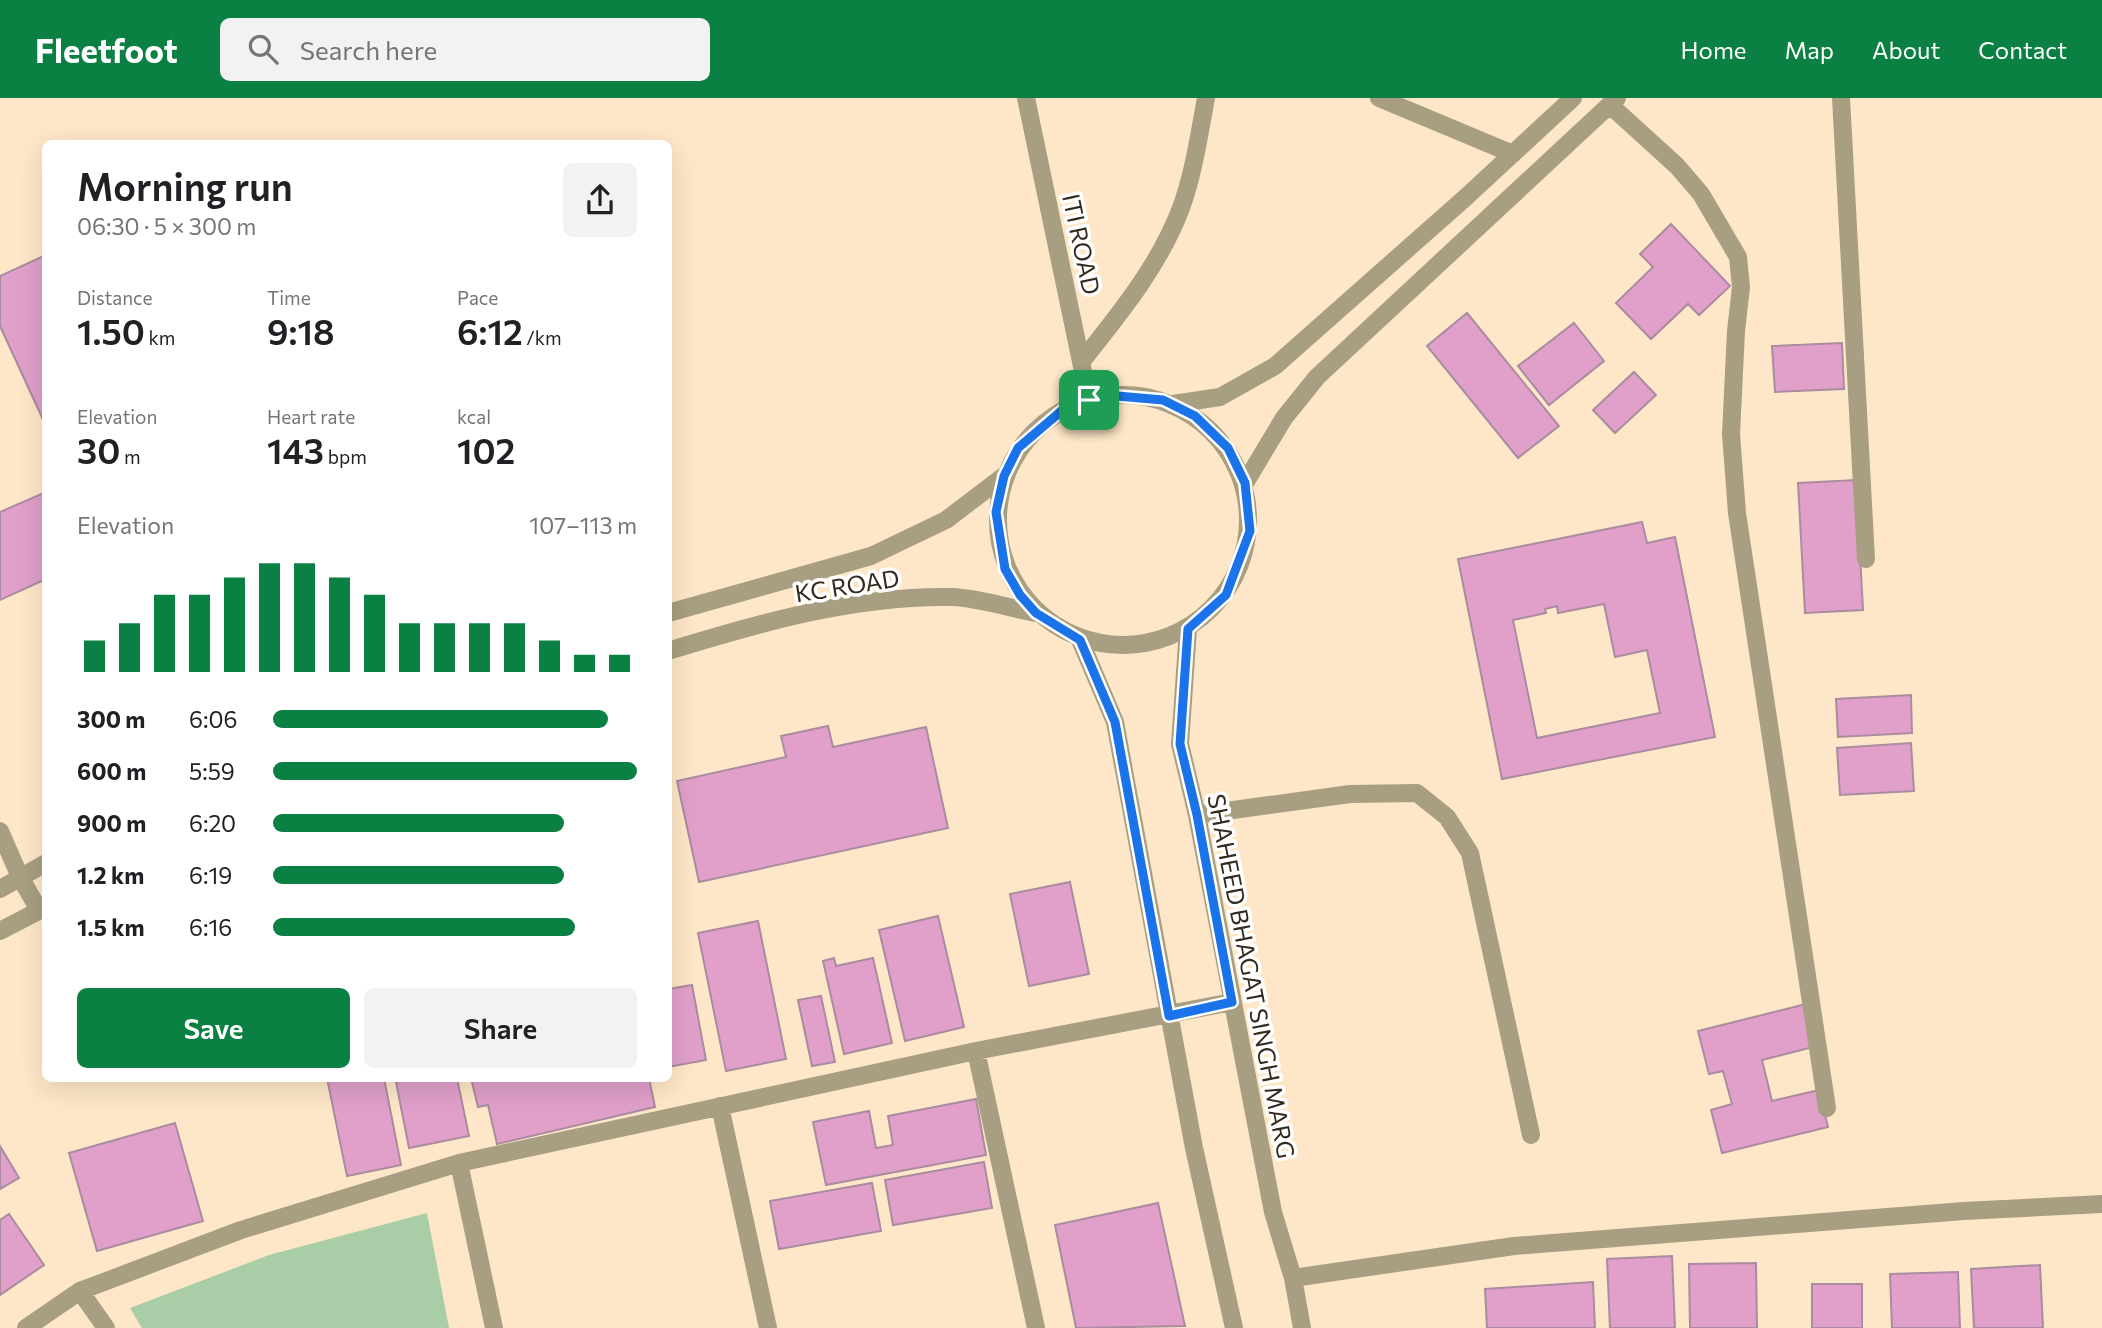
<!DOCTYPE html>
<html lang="en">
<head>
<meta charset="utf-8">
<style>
	body { margin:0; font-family:Commissioner,sans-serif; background:#f2f2f2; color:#202124; height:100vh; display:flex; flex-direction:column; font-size:26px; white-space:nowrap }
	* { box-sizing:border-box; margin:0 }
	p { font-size:23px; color:#757577 }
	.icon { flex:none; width:38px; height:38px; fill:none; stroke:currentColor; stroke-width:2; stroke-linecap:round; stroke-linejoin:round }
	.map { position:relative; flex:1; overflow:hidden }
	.drawer { position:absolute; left:42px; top:42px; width:630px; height:942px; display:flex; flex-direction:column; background:#fff; border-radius:10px; box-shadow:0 7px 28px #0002 }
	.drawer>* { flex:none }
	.pin { position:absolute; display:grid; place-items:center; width:60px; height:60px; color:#fff; margin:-30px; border-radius:14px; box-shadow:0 4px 10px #0006 }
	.round { display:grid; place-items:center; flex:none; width:74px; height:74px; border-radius:10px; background:#f2f2f2 }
	.head { display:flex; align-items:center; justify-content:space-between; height:119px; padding:0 35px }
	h1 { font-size:38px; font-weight:600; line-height:52px }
	.metrics { display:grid; grid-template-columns:repeat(3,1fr); gap:10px; height:119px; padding:7px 35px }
	.metrics div { display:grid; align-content:center }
	.metrics b { font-size:35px; font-weight:600 }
	.metrics small { font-size:19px; font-weight:400 }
	.metrics p { font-size:19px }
	.chart { height:196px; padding:14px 35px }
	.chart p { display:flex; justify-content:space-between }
	.chart svg { width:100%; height:126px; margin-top:7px; stroke:#0b8043; stroke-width:6 }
	.button { display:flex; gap:14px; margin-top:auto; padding:14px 35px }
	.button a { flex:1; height:80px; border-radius:10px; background:#0b8043; color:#fff; font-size:28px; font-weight:600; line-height:80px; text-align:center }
	.button a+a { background:#f2f2f2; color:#202124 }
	ul { padding:0 35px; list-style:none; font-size:23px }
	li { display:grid; grid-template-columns:112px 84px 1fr; align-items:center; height:52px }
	li i { height:18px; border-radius:9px; background:#0b8043 }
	header { display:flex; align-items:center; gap:42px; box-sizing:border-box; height:98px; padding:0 35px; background:#0b8043; color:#fff }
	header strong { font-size:33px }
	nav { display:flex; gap:38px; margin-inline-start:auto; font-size:24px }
	.search { width:490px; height:63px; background:#f2f2f2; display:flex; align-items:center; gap:18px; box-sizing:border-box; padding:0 24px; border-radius:10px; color:#757577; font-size:26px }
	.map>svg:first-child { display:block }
	.green { fill:#a9cda7 }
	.building { fill:#e0a0ca; stroke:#ab8b9f; stroke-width:2; fill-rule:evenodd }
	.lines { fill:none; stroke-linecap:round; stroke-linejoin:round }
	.minor { stroke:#a89f82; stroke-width:18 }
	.route-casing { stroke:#fff; stroke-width:14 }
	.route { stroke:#1a73e8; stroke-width:9 }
	.labels { text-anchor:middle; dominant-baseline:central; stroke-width:7; stroke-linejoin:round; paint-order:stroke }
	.street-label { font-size:24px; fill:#332a1e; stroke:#fff }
</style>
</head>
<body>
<header>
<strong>Fleetfoot</strong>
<div class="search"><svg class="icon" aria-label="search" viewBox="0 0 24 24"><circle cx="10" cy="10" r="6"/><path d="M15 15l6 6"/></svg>Search here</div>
<nav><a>Home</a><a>Map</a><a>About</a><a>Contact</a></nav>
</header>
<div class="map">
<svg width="2102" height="1230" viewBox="0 0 2102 1230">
	<rect width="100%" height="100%" fill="#fee7c8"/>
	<path class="green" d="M427,1115L449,1230H142L130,1210L269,1157Z"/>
	<path class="building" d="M1671,126L1730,188L1699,217L1688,206L1651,241L1616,205L1653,169L1640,156Z
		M46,157V328L0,228V178Z
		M1467,215L1559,328L1518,360L1427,248Z
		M1574,225L1604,263L1549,307L1518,268Z
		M1842,245L1844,291L1775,294L1772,248Z
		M1634,274L1656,297L1615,335L1593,312Z
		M1856,382L1863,512L1805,515L1798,385Z
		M46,394V481L0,502V414Z
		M1642,424L1647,445L1675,439L1715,639L1502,681L1458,461ZM1604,506L1615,559L1647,552L1660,615L1537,640L1513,522L1546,515L1545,511L1557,508L1558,515Z
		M1911,597L1912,635L1838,639L1836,601Z
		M828,628L833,649L926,629L948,730L699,784L677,683L786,659L781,638Z
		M1911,645L1914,693L1840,697L1837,650Z
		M1070,784L1089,876L1029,888L1010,796Z
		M938,818L964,929L905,943L879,832Z
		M758,823L786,961L726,973L698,835Z
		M834,860L836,868L873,860L892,945L844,956L823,863Z
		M692,887L706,962L668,969V891Z
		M821,898L835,964L812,968L798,902Z
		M1806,906L1817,948L1762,962L1772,1003L1819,992L1828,1029L1722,1055L1711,1012L1732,1006L1723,973L1709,976L1698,933Z
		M327,980H384L401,1067L347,1078Z
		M415,980H457L469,1038L409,1050L396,984Z
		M471,980H649L655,1009L497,1046L488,1007L478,1009Z
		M976,1001L986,1057L826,1087L813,1024L869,1013L876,1050L893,1047L888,1018Z
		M175,1025L203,1123L97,1153L69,1055Z
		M0,1048L19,1080L0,1091Z
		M984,1064L992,1110L893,1127L885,1082Z
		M872,1085L881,1133L779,1151L770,1103Z
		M1158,1105L1185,1228L1076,1230L1055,1127Z
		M9,1116L44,1167L0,1197V1122Z
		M1672,1158L1675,1230H1610L1607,1161Z
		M1756,1165L1757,1230H1690L1689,1166Z
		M2040,1167L2043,1230H1974L1971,1171Z
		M1958,1174L1960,1230H1892L1890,1176Z
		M1593,1184L1595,1230H1487L1485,1191Z
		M1812,1186H1862V1230H1812Z"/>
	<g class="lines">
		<path class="minor" d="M1026,0L1089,302
			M1379,0L1513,56
			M1841,0L1866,461
			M1611,8L1677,68L1701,96L1738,159L1741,189L1736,233L1731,336L1737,415L1827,1010
			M1082,263C1120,215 1159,168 1181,110C1194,74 1199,37 1206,0
			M998 422a125 125 0 1 1 250 0a125 125 0 1 1-250 0Z
			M1173,306L1220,299L1275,268L1465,100L1573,0
			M1245,385L1284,320L1317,279L1617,0
			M668,515L871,458L946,422L1004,378
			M1188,531L1180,646L1197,717L1273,1114L1293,1180L1302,1230
			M1080,542L1115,624L1194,1050L1234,1230
			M668,553C759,525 856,497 952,499C979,500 1009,510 1036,515
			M1197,717L1350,696L1417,695L1447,719L1470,755L1531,1037
			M0,733L20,779L39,812
			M0,791L46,765
			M0,833L46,809
			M976,953L1036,1230
			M720,1008L768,1230
			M459,1065L494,1230
			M1293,1180L1514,1148L1964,1113L2102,1106
			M80,1193L106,1230
			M26,1230L80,1193L241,1132L459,1065L976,953L1232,904"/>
	</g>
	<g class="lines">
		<defs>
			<path id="route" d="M1106,297L1163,302L1195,318L1228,350L1245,385L1250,433L1226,497L1188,531L1180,646L1197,717L1232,904L1169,918L1115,624L1080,542L1036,515L1020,497L1005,471L996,414L1004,378L1018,350L1066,309Z"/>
		</defs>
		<use href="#route" class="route-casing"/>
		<use href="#route" class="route"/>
	</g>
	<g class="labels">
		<g class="street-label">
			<text transform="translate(1082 146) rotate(78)">ITI ROAD</text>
			<text transform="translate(847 487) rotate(-9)">KC ROAD</text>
			<text transform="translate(1252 878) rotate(79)">SHAHEED BHAGAT SINGH MARG</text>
		</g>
	</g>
</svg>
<div class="pin" style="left:1089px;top:302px;background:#1e9e55"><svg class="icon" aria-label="arrive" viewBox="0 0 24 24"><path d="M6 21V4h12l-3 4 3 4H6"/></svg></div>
<section class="drawer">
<div class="head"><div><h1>Morning run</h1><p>06:30 · 5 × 300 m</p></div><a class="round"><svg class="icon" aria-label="share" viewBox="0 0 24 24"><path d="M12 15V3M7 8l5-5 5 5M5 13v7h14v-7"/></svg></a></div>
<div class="metrics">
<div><p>Distance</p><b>1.50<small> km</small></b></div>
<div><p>Time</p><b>9:18</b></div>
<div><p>Pace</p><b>6:12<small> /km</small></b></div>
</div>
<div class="metrics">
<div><p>Elevation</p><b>30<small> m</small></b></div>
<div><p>Heart rate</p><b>143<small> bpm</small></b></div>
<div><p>kcal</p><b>102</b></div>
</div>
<div class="chart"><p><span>Elevation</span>107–113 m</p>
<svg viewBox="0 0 160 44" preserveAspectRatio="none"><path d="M5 44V33M15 44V27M25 44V17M35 44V17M45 44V11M55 44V6M65 44V6M75 44V11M85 44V17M95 44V27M105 44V27M115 44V27M125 44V27M135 44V33M145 44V38M155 44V38"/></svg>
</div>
<ul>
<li><b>300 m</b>6:06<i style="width:92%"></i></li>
<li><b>600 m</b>5:59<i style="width:100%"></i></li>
<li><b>900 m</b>6:20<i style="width:80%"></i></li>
<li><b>1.2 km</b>6:19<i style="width:80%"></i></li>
<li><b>1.5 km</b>6:16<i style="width:83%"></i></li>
</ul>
<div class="button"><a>Save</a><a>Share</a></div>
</section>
</div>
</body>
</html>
